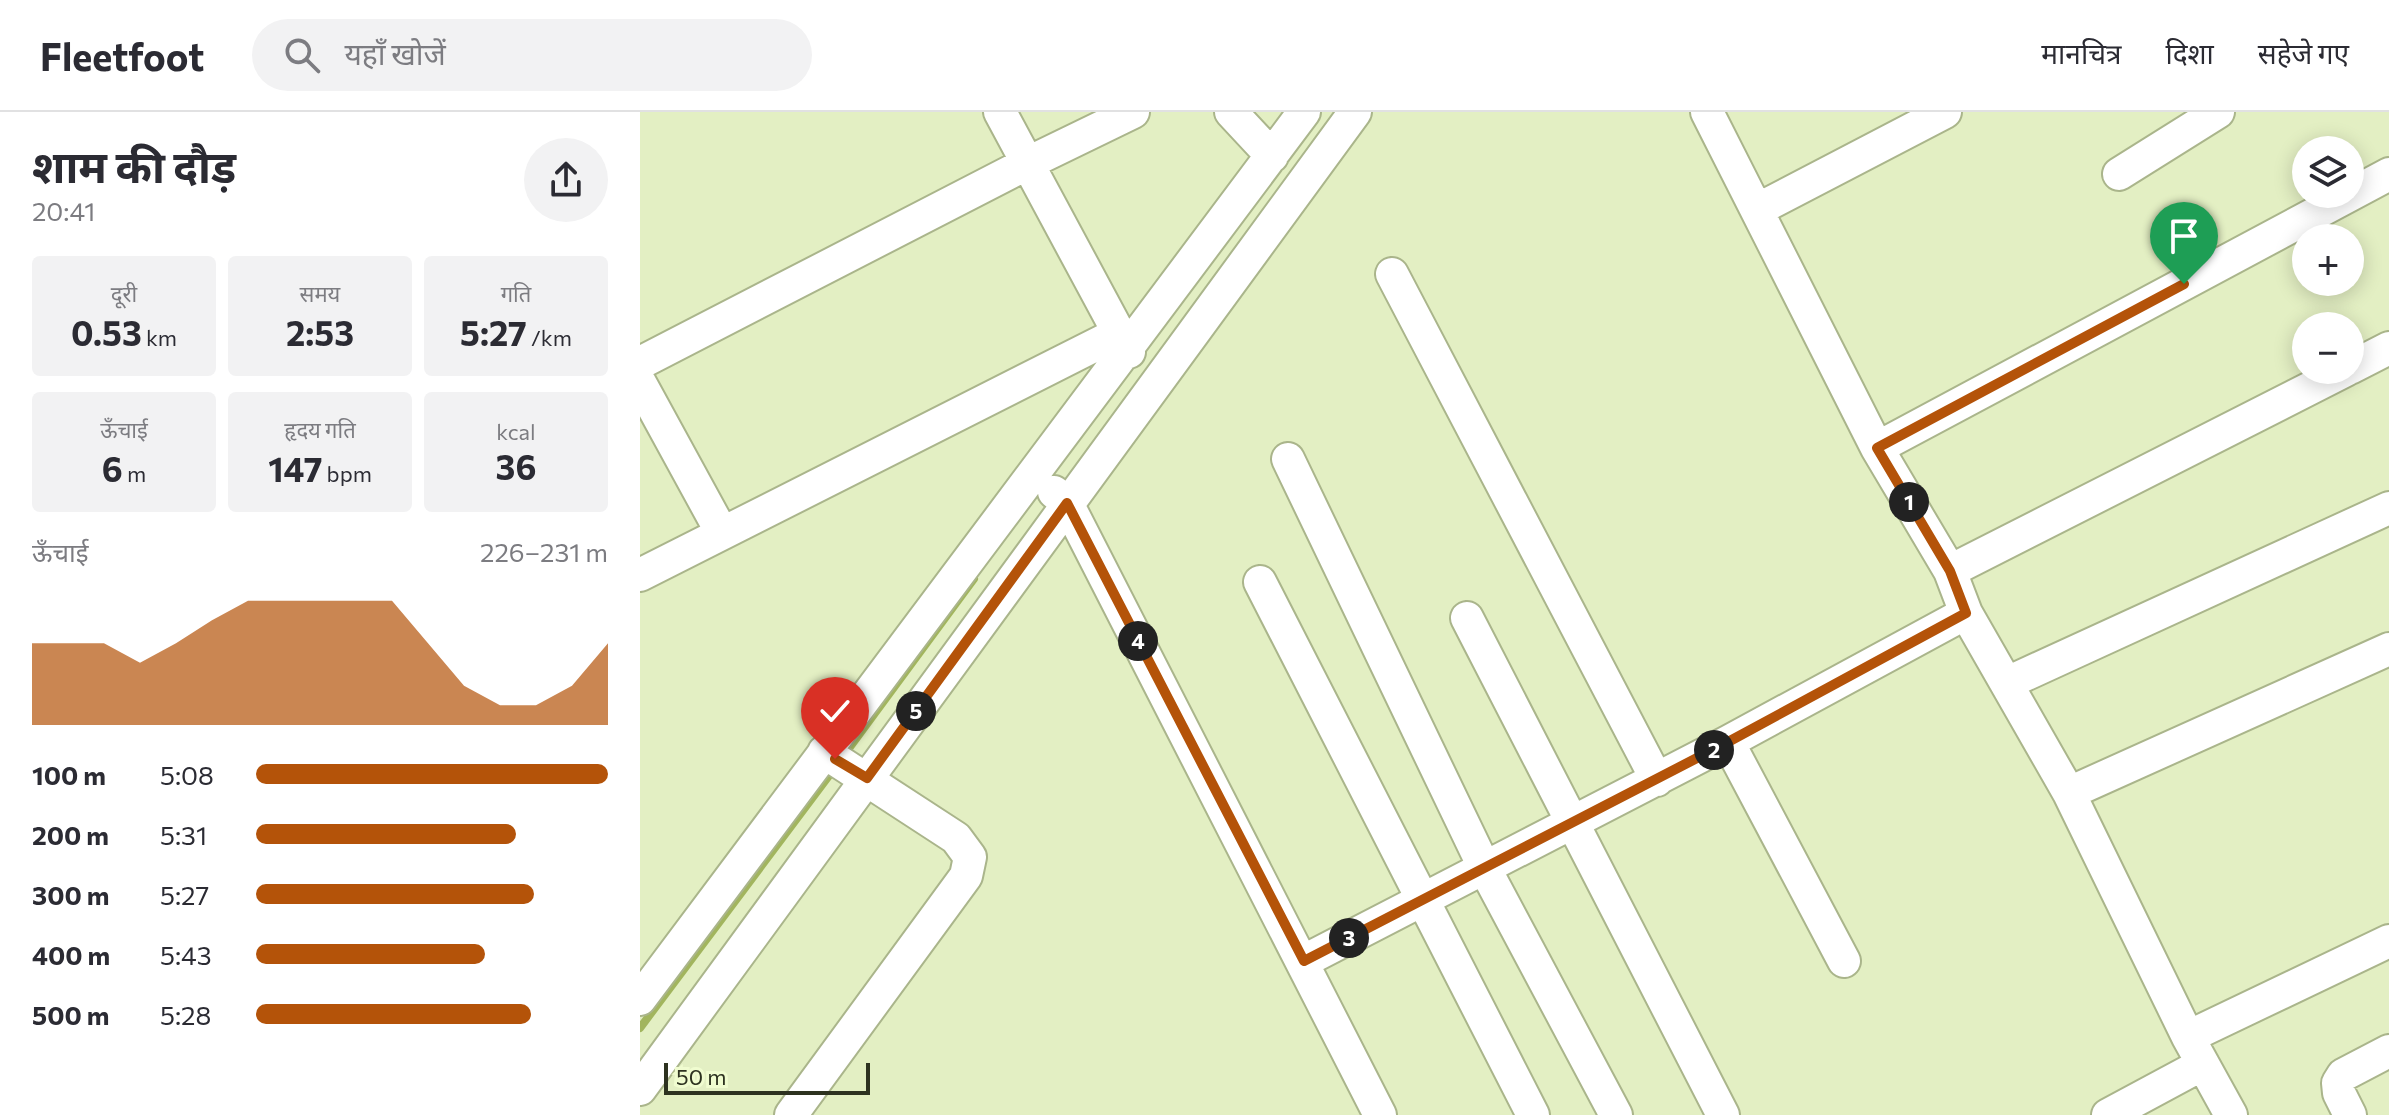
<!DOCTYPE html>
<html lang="hi">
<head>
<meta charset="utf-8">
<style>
	body { margin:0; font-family:Commissioner,"Noto Sans Devanagari",sans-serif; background:#f2f2f3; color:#2b2b33; height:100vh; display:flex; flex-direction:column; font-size:30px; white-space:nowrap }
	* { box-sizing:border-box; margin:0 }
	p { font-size:26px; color:#7c7c81 }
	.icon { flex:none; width:44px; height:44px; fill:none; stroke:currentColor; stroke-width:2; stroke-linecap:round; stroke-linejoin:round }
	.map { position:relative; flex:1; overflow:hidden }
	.panel { display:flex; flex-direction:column; background:#fff; width:640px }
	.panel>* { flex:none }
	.buttons { position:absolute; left:1652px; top:24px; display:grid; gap:16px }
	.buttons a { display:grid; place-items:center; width:72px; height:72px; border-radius:50%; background:#fff; box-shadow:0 4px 20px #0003; font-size:40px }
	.scale { position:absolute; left:24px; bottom:20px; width:206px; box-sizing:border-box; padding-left:8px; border:4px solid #2d3220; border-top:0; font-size:22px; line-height:28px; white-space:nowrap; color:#2d3220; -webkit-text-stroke:6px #f0fcd0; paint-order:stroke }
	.pin { position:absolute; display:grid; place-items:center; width:68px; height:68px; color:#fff; margin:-82px -34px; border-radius:50% 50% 50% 0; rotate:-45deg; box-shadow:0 0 8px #0007 }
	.pin .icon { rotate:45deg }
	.km { position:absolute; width:40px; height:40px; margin:-20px; border-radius:50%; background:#222; color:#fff; font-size:22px; line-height:40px; text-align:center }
	.round { display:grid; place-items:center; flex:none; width:84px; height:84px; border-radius:42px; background:#f2f2f3 }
	.head { display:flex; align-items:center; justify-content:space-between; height:136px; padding:0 32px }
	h1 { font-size:44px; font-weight:700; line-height:60px }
	.metrics { display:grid; grid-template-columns:repeat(3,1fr); gap:12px; height:136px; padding:8px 32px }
	.metrics div { display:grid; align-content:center; border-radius:8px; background:#f2f2f3; text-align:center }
	.metrics b { font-size:34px; font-weight:700 }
	.metrics small { font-size:22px; font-weight:400 }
	.metrics p { font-size:22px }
	.chart { height:224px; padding:16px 32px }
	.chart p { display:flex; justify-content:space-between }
	.chart svg { width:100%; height:144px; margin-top:8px; fill:#b45309; opacity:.7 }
	ul { padding:0 32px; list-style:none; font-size:26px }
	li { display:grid; grid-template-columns:128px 96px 1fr; align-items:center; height:60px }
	li i { height:20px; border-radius:10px; background:#b45309 }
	header { display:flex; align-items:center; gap:48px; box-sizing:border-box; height:112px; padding:0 40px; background:#fff; border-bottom:2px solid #e1e1e2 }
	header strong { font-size:38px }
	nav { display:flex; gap:44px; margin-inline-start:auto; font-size:28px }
	.search { width:560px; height:72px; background:#f2f2f3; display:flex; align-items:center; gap:20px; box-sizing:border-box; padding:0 28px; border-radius:44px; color:#7c7c81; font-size:30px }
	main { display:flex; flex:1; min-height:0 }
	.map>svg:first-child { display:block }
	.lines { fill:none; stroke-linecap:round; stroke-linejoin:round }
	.stream { stroke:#a2b55e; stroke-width:8 }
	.minor-casing { stroke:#aab58b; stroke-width:36 }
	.minor { stroke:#fff; stroke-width:32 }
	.route-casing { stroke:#fff; stroke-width:16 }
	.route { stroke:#b45309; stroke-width:10 }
</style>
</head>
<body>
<header>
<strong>Fleetfoot</strong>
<div class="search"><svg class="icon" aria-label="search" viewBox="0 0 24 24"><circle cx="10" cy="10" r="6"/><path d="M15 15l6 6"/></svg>यहाँ खोजें</div>
<nav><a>मानचित्र</a><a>दिशा</a><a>सहेजे गए</a></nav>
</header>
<main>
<section class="panel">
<div class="head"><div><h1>शाम की दौड़</h1><p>20:41</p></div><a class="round"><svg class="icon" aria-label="share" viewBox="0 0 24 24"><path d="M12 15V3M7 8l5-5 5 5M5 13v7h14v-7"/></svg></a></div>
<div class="metrics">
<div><p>दूरी</p><b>0.53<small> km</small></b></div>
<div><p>समय</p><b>2:53</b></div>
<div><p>गति</p><b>5:27<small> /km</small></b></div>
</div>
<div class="metrics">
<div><p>ऊँचाई</p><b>6<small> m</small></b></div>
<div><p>हृदय गति</p><b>147<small> bpm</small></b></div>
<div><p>kcal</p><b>36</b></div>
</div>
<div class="chart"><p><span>ऊँचाई</span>226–231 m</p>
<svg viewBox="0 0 160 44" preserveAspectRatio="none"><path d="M0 44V19L10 19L20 19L30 25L40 19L50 12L60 6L70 6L80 6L90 6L100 6L110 19L120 32L130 38L140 38L150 32L160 19V44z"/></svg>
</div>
<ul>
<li><b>100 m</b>5:08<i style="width:100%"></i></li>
<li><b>200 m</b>5:31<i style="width:74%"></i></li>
<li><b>300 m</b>5:27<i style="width:79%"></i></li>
<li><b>400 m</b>5:43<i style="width:65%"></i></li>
<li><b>500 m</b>5:28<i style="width:78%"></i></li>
</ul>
</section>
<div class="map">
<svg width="1749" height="1003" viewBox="0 0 1749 1003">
	<rect width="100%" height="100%" fill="#e3efc3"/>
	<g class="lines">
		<path class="stream" d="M202,646L334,467
			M0,916L194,657"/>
		<defs>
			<path id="minor" d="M360,0L489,240
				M591,0L632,44
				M1067,0L1237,336L1310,459L1326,501L1429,681L1548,925L1591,1003
				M1479,62L1578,0
				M1117,98L1305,0
				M752,162L1017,668
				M0,251L386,52L493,0
				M1710,256L1749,236
				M0,271L82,421
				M1237,336L1749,62
				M648,347L845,757L976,1003
				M414,380L427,391L740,1003
				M1310,459L1706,258
				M0,463L479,221
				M620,470L893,1003
				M827,506L1083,1003
				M1367,571L1749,396
				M1088,630L1204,849
				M1429,681L1749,537
				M664,849L1088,630L1326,501
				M0,887L664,0
				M1548,925L1749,829
				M0,977L715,0
				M151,1003L326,764L330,745L316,726L184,640
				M1468,1003L1563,952
				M1710,1003L1699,981L1698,971L1703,963L1749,939"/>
		</defs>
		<use href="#minor" class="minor-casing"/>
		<use href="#minor" class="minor"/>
	</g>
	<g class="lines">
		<defs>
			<path id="route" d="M195,647L227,666L427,391L664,849L1088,630L1326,501L1310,459L1237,336L1544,172"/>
		</defs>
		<use href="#route" class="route-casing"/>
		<use href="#route" class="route"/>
	</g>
</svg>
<div class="buttons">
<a><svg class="icon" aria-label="layers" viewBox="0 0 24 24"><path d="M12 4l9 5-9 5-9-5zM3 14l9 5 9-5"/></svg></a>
<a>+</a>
<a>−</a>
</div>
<div class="scale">50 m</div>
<div class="pin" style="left:1544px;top:172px;background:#1e9e55"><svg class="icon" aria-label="arrive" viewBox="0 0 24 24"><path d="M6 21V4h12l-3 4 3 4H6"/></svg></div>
<div class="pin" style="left:195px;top:647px;background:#d93025"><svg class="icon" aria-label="check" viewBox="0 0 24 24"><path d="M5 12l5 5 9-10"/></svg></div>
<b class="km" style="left:1269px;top:390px">1</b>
<b class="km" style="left:1074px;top:638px">2</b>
<b class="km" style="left:709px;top:826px">3</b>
<b class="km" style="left:498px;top:529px">4</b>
<b class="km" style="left:276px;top:599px">5</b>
</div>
</main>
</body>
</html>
